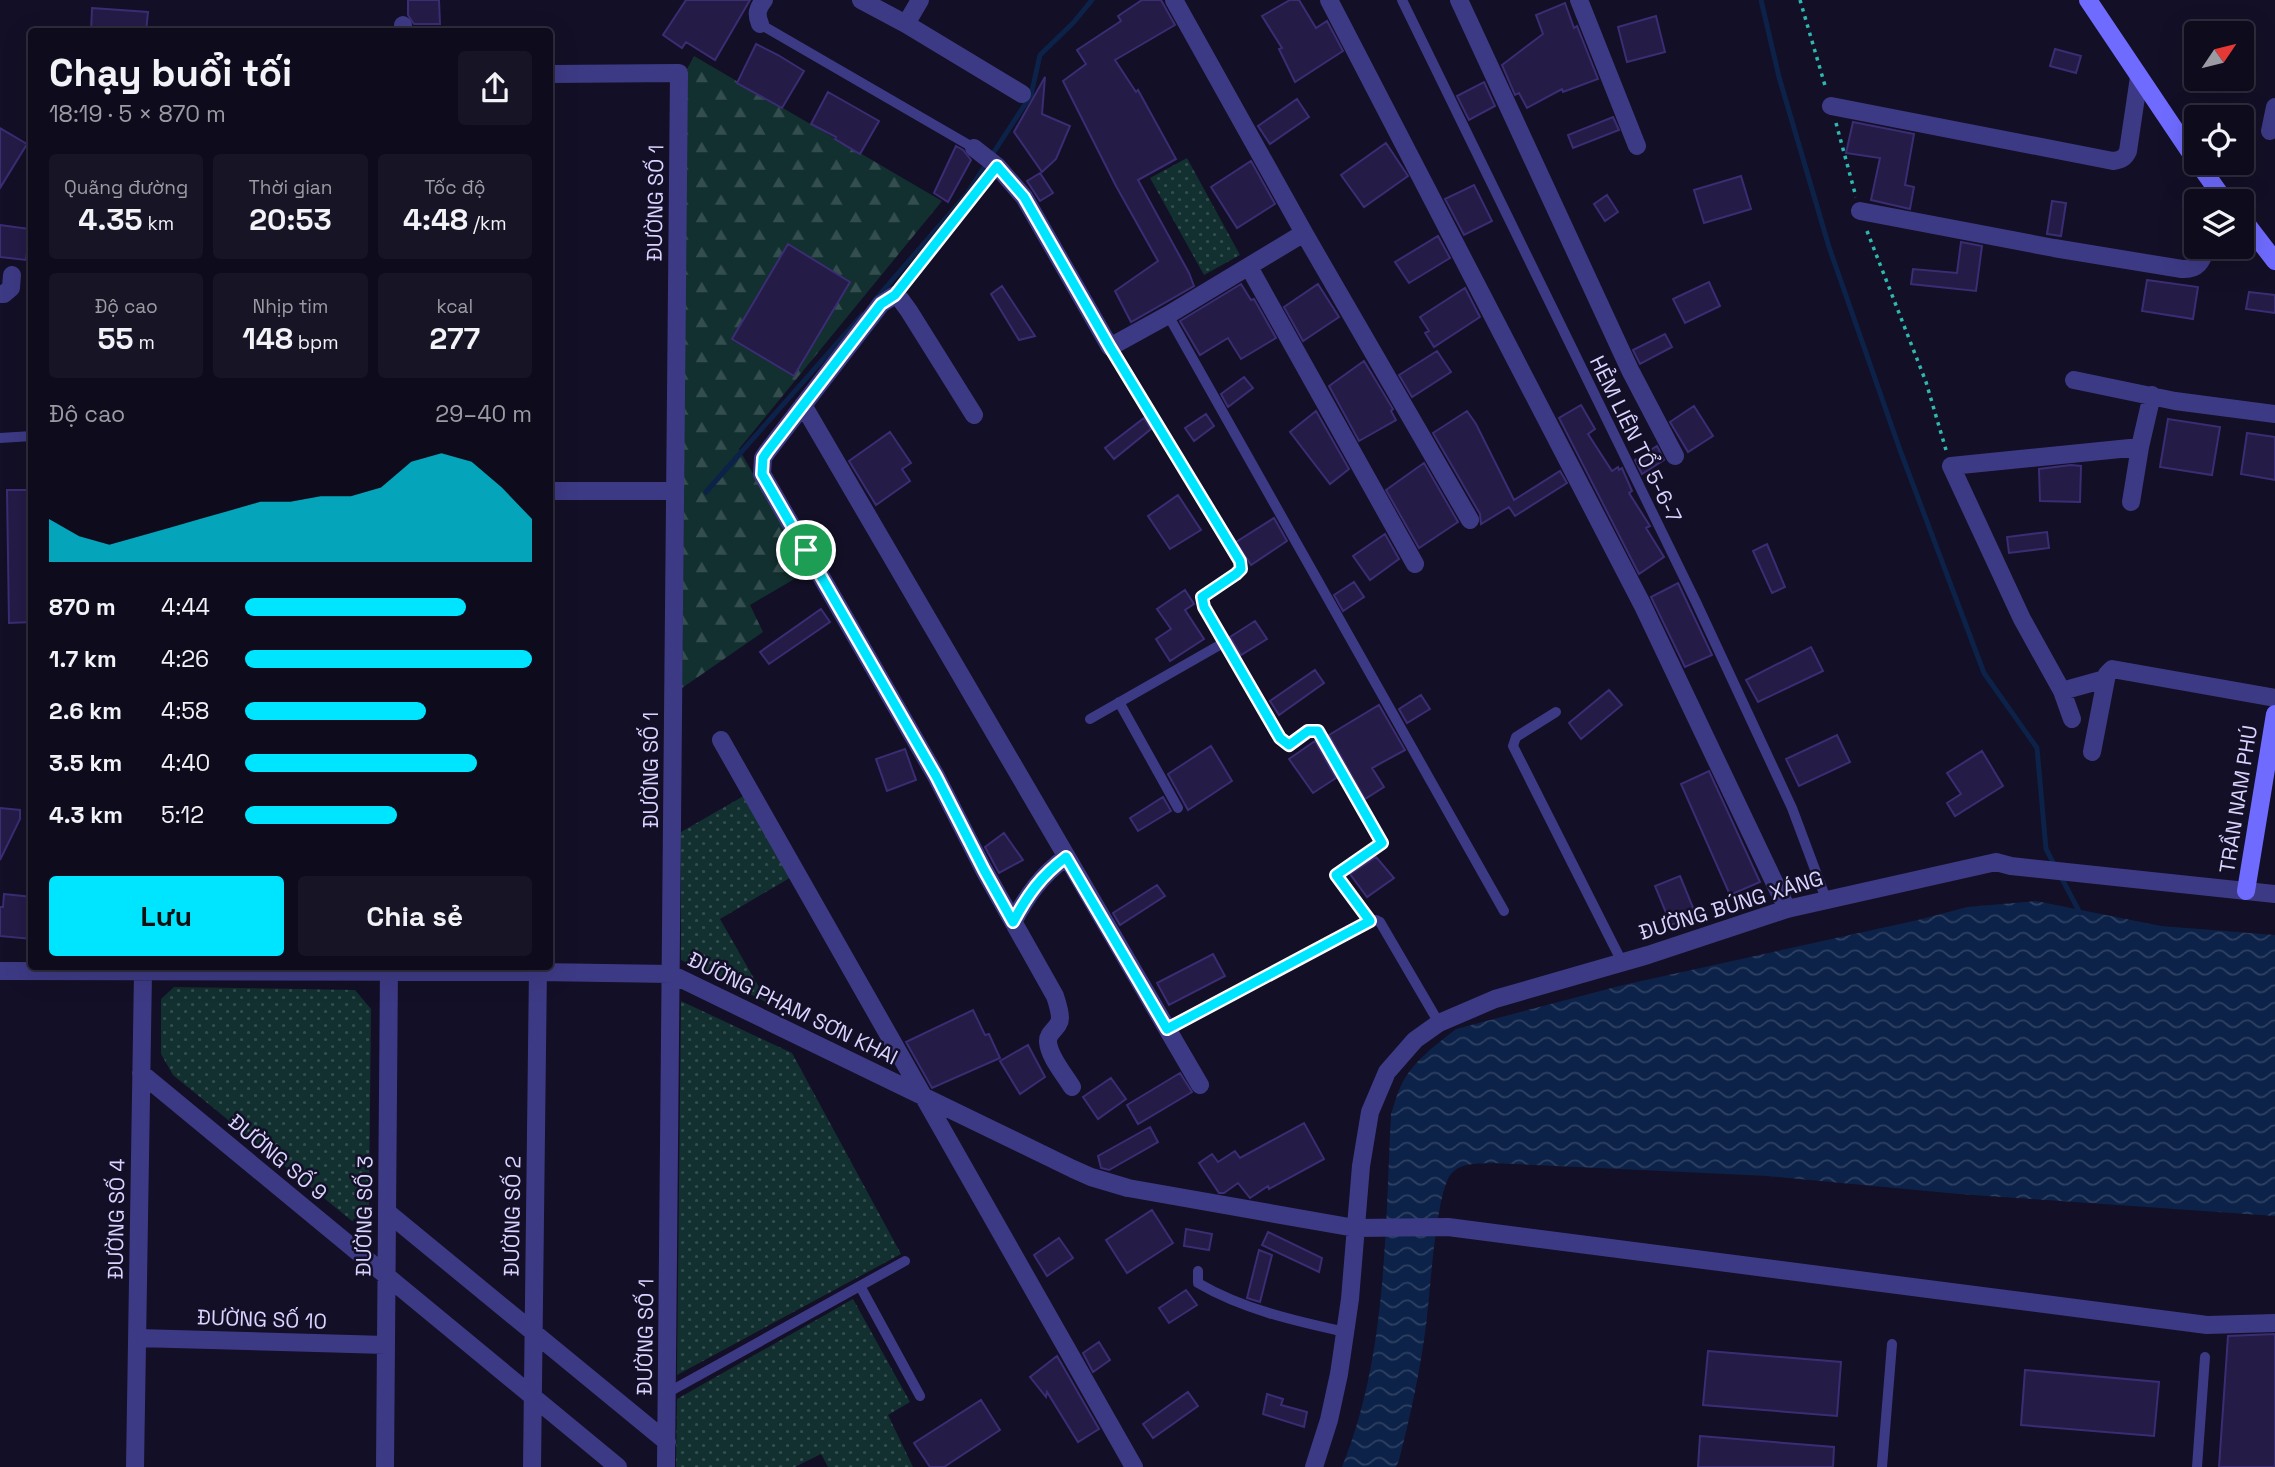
<!DOCTYPE html>
<html lang="vi">
<head>
<meta charset="utf-8">
<style>
	body { margin:0; font-family:"Space Grotesk",sans-serif; background:#171425; color:#f1f3f6; height:100vh; display:flex; flex-direction:column; font-size:26px; white-space:nowrap }
	* { box-sizing:border-box; margin:0 }
	p { font-size:23px; color:#9b9ba3 }
	.icon { flex:none; width:38px; height:38px; fill:none; stroke:currentColor; stroke-width:2; stroke-linecap:round; stroke-linejoin:round }
	.map { position:relative; flex:1; overflow:hidden }
	.sheet { position:absolute; left:28px; top:28px; width:525px; height:942px; display:flex; flex-direction:column; background:#0e0b1c; border-radius:7px; box-shadow:0 7px 28px #0002,0 0 0 2px #2e2b3b }
	.sheet>* { flex:none }
	.needle { width:46px; rotate:55deg }
	.buttons { position:absolute; left:2184px; top:21px; display:grid; gap:14px }
	.buttons a { display:grid; place-items:center; width:70px; height:70px; border-radius:7px; background:#0e0b1c; box-shadow:0 7px 28px #0002,0 0 0 2px #2e2b3b; font-size:35px }
	.pin { position:absolute; display:grid; place-items:center; width:60px; height:60px; color:#fff; margin:-30px; border:4px solid #fff; border-radius:50%; box-shadow:0 2px 7px #0007 }
	.round { display:grid; place-items:center; flex:none; width:74px; height:74px; border-radius:7px; background:#171425 }
	.summary { display:flex; align-items:center; justify-content:space-between; height:119px; padding:0 21px }
	h1 { font-size:38px; font-weight:700; line-height:52px }
	.stats { display:grid; grid-template-columns:repeat(3,1fr); gap:10px; height:119px; padding:7px 21px }
	.stats div { display:grid; align-content:center; border-radius:7px; background:#171425; text-align:center }
	.stats b { font-size:30px; font-weight:700 }
	.stats small { font-size:19px; font-weight:400 }
	.stats p { font-size:19px }
	.chart { height:196px; padding:14px 21px }
	.chart p { display:flex; justify-content:space-between }
	.chart svg { width:100%; height:126px; margin-top:7px; fill:#00e5ff; opacity:.7 }
	.action { display:flex; gap:14px; margin-top:auto; padding:14px 21px }
	.action a { flex:1; height:80px; border-radius:7px; background:#00e5ff; color:#111; font-size:28px; font-weight:700; line-height:80px; text-align:center }
	.action a+a { background:#171425; color:#f1f3f6 }
	ul { padding:0 21px; list-style:none; font-size:23px }
	li { display:grid; grid-template-columns:112px 84px 1fr; align-items:center; height:52px }
	li i { height:18px; border-radius:9px; background:#00e5ff }
	.map>svg:first-child { display:block }
	.grass { fill:url(#grass-dots) }
	.forest { fill:url(#forest-firs) }
	.water { fill:url(#water-waves) }
	.lines { fill:none; stroke-linecap:round; stroke-linejoin:round }
	.stream { stroke:#0c2248; stroke-width:5 }
	.building { fill:#241b47; stroke:#3b2d73; stroke-width:2 }
	.path { stroke:#2fb8b0; stroke-width:3.5; stroke-dasharray:3.5 5; stroke-linecap:butt }
	.lane { stroke:#3d3a85; stroke-width:10 }
	.street { stroke:#3d3a85; stroke-width:18 }
	.secondary { stroke:#6f6bff; stroke-width:18 }
	.route-casing { stroke:#fff; stroke-width:14 }
	.route { stroke:#00e5ff; stroke-width:9 }
	.labels { text-anchor:middle; dominant-baseline:central; stroke-width:5; stroke-linejoin:round; paint-order:stroke }
	.street-label { font-size:21px; fill:#d9d4ff; stroke:#130f26 }
</style>
</head>
<body>
<div class="map">
<svg width="2275" height="1467" viewBox="0 0 2275 1467">
	<defs>
		<pattern id="grass-dots" width="8" height="8" patternUnits="userSpaceOnUse" patternTransform="scale(1.75)"><rect width="8" height="8" fill="#12302f"/><path d="M2 2h.1M6 6h.1" fill="none" stroke="#344d4e" stroke-width="1.8" stroke-linecap="round"/></pattern>
		<pattern id="forest-firs" width="22" height="20" patternUnits="userSpaceOnUse" patternTransform="scale(1.75)"><rect width="22" height="20" fill="#12302f"/><path d="M5 1l3.5 6h-7zM16 11l3.5 6h-7z" fill="#344d4e"/></pattern>
		<pattern id="water-waves" width="16" height="10" patternUnits="userSpaceOnUse" patternTransform="scale(1.75)"><rect width="16" height="10" fill="#0c2248"/><path d="M0 5q4-4 8 0t8 0" fill="none" stroke="#2f4163"/></pattern>
	</defs>
	<rect width="100%" height="100%" fill="#130f26"/>
	<path class="grass" d="M1187,158L1240,255L1204,275L1150,178Z
		M747,794L793,876L720,919L768,1003L681,960V832Z
		M174,987L355,990L371,1009L369,1206L352,1221L173,1075L161,1054V999Z
		M681,1001L792,1053L901,1254L677,1375Z
		M853,1299L910,1402L888,1415L913,1467H828L821,1454L795,1467H676L677,1399Z"/>
	<path class="forest" d="M694,56L942,201L739,449L808,571L750,605L763,632L682,688L687,69Z"/>
	<path class="water" d="M2036,901L2161,926L2275,935V1216L1959,1194L1768,1176L1492,1163C1477,1164 1462,1162 1451,1174C1435,1193 1430,1302 1425,1333C1419,1376 1410,1418 1399,1460L1396,1467H1342C1387,1357 1385,1231 1391,1114C1394,1106 1396,1096 1400,1088C1410,1063 1436,1045 1456,1029L1623,985L1918,920L1967,907Z"/>
	<g class="lines">
		<path class="stream" d="M1761,0L1779,77L1829,247L1900,450L1984,673L2037,748L2046,849L2055,866
			M875,300L966,195L1031,95L1040,55L1074,22L1092,0
			M706,492L862,315
			M2060,875L2080,913"/>
	</g>
	<path class="building" d="M408,0H439L440,24H414L408,15Z
		M686,0H750L715,60L686,42L682,48L663,35Z
		M1142,0H1161L1175,25L1115,60L1136,92L1138,90L1176,159L1138,180L1189,273L1194,286L1131,322L1115,291L1158,261L1116,186L1063,81L1086,64L1077,50L1121,21L1118,16Z
		M1290,0H1299L1316,28L1327,21L1343,51L1295,82L1279,49L1282,48L1262,16Z
		M1565,3L1574,28L1577,26L1598,79L1563,92L1562,89L1527,108L1519,93L1515,95L1502,65L1543,34L1536,15Z
		M92,8L148,12L146,32H91Z
		M1656,16L1665,52L1627,62L1618,27Z
		M756,44L778,55L804,71L782,108L737,83Z
		M2055,49L2081,56L2076,73L2050,66Z
		M1045,77L1042,114L1070,126L1056,159L1042,172L1014,132Z
		M1484,82L1495,106L1469,120L1457,96Z
		M828,92L879,121L860,154L835,139L836,137L811,124Z
		M1297,99L1309,117L1270,144L1258,126Z
		M1613,117L1619,130L1573,148L1568,135Z
		M1853,122L1914,134L1905,185L1914,187L1910,209L1871,200L1880,158L1846,153Z
		M0,128L27,144L0,188Z
		M1386,143L1408,176L1364,207L1341,175Z
		M956,146L963,150L971,160L948,202L934,193Z
		M1251,161L1275,204L1237,228L1211,187Z
		M1040,173L1053,193L1040,201L1027,181Z
		M1741,176L1751,209L1704,223L1694,190Z
		M1474,185L1492,221L1464,235L1445,199Z
		M1607,195L1618,212L1605,221L1594,204Z
		M2052,201L2066,203L2061,236L2047,234Z
		M0,225L30,229L26,260L0,257Z
		M1438,236L1450,258L1409,283L1395,262Z
		M1961,242L1982,246L1976,291L1911,284L1913,269L1957,273Z
		M788,244L850,282L794,376L732,339Z
		M2147,280L2198,287L2193,319L2142,311Z
		M1709,282L1720,306L1685,323L1673,299Z
		M1241,284L1251,300L1254,299L1276,338L1241,359L1228,338L1200,355L1180,321Z
		M1318,284L1339,317L1303,341L1284,307Z
		M1002,286L1035,336L1019,340L991,294Z
		M1465,288L1480,317L1434,347L1425,333L1429,331L1420,317Z
		M2249,292L2275,295V313L2246,309Z
		M1665,334L1672,347L1640,364L1633,350Z
		M1437,351L1451,372L1412,397L1399,375Z
		M1364,361L1393,409L1391,411L1396,420L1359,441L1329,386Z
		M1244,377L1253,388L1228,407L1221,394Z
		M1581,405L1595,429L1588,434L1612,471L1618,467L1619,470L1622,468L1632,491L1629,493L1650,526L1646,528L1664,557L1639,574L1559,418Z
		M1694,406L1713,436L1688,452L1670,422Z
		M1316,411L1349,469L1330,484L1290,432Z
		M1467,411L1476,424L1514,500L1560,471L1567,483L1515,516L1509,507L1481,524L1480,514L1433,433Z
		M1206,414L1214,426L1194,441L1185,428Z
		M1144,418L1151,429L1114,459L1105,448Z
		M2168,419L2220,427L2212,475L2160,467Z
		M890,432L911,463L902,469L910,481L876,505L849,461Z
		M2247,433L2275,437V480L2241,474Z
		M1657,446L1664,460L1642,474L1635,460Z
		M1424,463L1458,522L1419,548L1386,490Z
		M2071,465L2081,466L2080,502L2040,501L2039,469Z
		M7,490H32V622L9,623Z
		M1178,495L1201,530L1170,549L1148,516Z
		M1274,518L1287,541L1251,565L1236,542Z
		M2047,532L2049,548L2009,553L2007,537Z
		M1385,534L1399,559L1370,580L1353,556Z
		M1767,544L1785,587L1772,593L1753,551Z
		M1354,582L1364,597L1343,611L1334,595Z
		M1678,583L1712,655L1685,667L1651,597Z
		M1185,590L1194,604L1185,610L1204,639L1170,661L1156,639L1171,629L1157,609Z
		M821,609L830,622L769,664L760,652Z
		M1255,621L1267,639L1241,655L1230,637Z
		M1811,647L1823,671L1758,702L1746,680Z
		M1315,670L1324,683L1279,715L1270,701Z
		M1609,690L1622,705L1581,739L1569,723Z
		M1421,695L1430,709L1407,723L1399,709Z
		M1379,705L1405,750L1372,768L1384,787L1365,799L1329,735Z
		M1837,735L1850,762L1799,786L1786,759Z
		M1315,741L1336,778L1313,793L1289,759Z
		M1211,746L1232,781L1188,810L1168,774Z
		M905,749L916,780L887,791L876,759Z
		M1982,751L2003,786L1955,816L1947,803L1961,794L1947,773Z
		M1709,771L1760,882L1730,895L1681,784Z
		M1163,797L1171,811L1138,831L1130,818Z
		M0,808L20,810V819L0,860Z
		M1004,833L1023,860L999,873L985,847Z
		M1376,857L1394,878L1367,897L1350,874Z
		M1680,876L1696,915L1671,925L1655,886Z
		M1157,885L1165,896L1120,925L1113,913Z
		M4,894L32,897V939L0,936V907H3Z
		M1213,954L1225,976L1169,1005L1157,983Z
		M973,1010L985,1035L989,1034L1000,1058L932,1088L906,1042Z
		M1028,1045L1045,1077L1020,1094L1000,1061Z
		M1180,1073L1192,1092L1138,1124L1127,1105Z
		M1111,1078L1126,1099L1098,1119L1083,1097Z
		M1304,1123L1324,1159L1269,1189L1268,1186L1250,1198L1238,1183L1224,1193H1219L1199,1163L1212,1154L1218,1162L1235,1151L1240,1158Z
		M1150,1127L1158,1142L1109,1170L1101,1168L1098,1156Z
		M1152,1210L1173,1243L1127,1273L1106,1240Z
		M1186,1229L1212,1234L1209,1250L1184,1246Z
		M1268,1232L1322,1258L1319,1272L1262,1245Z
		M1059,1238L1073,1258L1047,1276L1034,1255Z
		M1259,1250L1272,1255L1260,1302L1247,1298Z
		M1186,1290L1197,1305L1169,1323L1159,1308Z
		M2275,1334V1467H2219L2228,1336Z
		M1099,1342L1110,1360L1093,1372L1083,1353Z
		M1708,1351L1841,1362L1837,1416L1703,1405Z
		M1057,1356L1099,1429L1078,1442L1047,1392L1046,1397L1030,1377Z
		M2025,1370L2159,1382L2154,1436L2021,1425Z
		M1188,1392L1198,1406L1153,1438L1143,1424Z
		M1267,1394L1283,1399L1281,1405L1307,1412L1304,1427L1263,1414Z
		M981,1400L1000,1430L944,1467H930L914,1443Z
		M1700,1436L1834,1447L1833,1467H1698Z"/>
	<g class="lines">
		<path class="path" d="M1800,0L1826,89
			M1836,123L1856,197
			M1867,231L1926,382L1946,450"/>
		<path class="lane" d="M1402,0L1696,602L1792,808L1826,899
			M760,24L974,148
			M895,295L997,166
			M1168,315L1504,911
			M0,438L32,436
			M1225,642L1284,743L1289,745L1308,731H1318L1382,843L1336,875L1370,921
			M1119,702L1178,808
			M1556,712L1516,737L1513,746L1622,962
			M1090,719L1225,642L1204,607L1202,597L1236,574L1241,569L1239,561L1110,347
			M1167,1029L1370,921L1376,920L1380,922L1439,1023
			M1198,1271V1283C1242,1309 1295,1321 1345,1332
			M860,1286L920,1396
			M667,1393L905,1261
			M1882,1467L1892,1344
			M2197,1467L2205,1357"/>
		<path class="street" d="M861,0L906,24L1022,94
			M1174,0L1304,233L1470,520
			M1329,0L1642,604L1787,909
			M1459,0L1630,370L1675,456
			M1579,0L1637,146
			M760,24C756,14 757,9 764,0
			M906,24L920,0
			M403,32V25
			M550,74L679,73L666,1467
			M1831,106L2113,161C2121,160 2125,158 2128,151L2139,77
			M2270,131L2275,107
			M974,148L997,166L1024,197L1110,347L1168,315L1304,233
			M1860,211L2054,248L2182,269C2199,270 2202,260 2207,247
			M1249,267L1415,564
			M0,294H4L11,288L12,275
			M2074,380L2175,401L2275,414
			M803,405L1200,1085
			M974,415L909,311L901,300L895,295L881,304L767,452L763,458L762,474L936,776L984,870L1055,996C1057,1002 1060,1011 1060,1018C1060,1028 1047,1032 1048,1042C1049,1057 1065,1075 1072,1087
			M550,491H675
			M2131,502L2140,447
			M2062,691L2105,679
			M2072,719L2062,691L2022,619L1951,466L2140,447L2152,395
			M721,740L1134,1467
			M2092,752L2107,674L2112,669L2275,698
			M1013,922C1028,894 1041,876 1066,857
			M0,971L538,972L671,974L1073,1169L1091,1177L1128,1188L1355,1228L1448,1227L2207,1325L2275,1323
			M141,1073L618,1467
			M387,1212L667,1442
			M137,1338L386,1345
			M135,1467L143,972
			M385,1467L389,966
			M532,1467L538,966
			M1314,1467L1329,1420L1339,1374L1350,1299L1361,1166L1370,1112L1387,1072L1415,1040L1439,1023L1495,999L1648,955L1787,909L1996,862L2011,866L2275,894"/>
		<path class="secondary" d="M2088,0L2196,161
			M2198,163L2225,201
			M2242,218L2275,261
			M2246,891L2275,714"/>
	</g>
	<g class="lines">
		<defs>
			<path id="route" d="M997,166L1024,197L1110,347L1240,561L1241,569L1236,574L1202,597L1204,607L1280,738L1289,745L1308,731H1318L1382,843L1336,875L1370,921L1167,1029L1066,857C1041,876 1028,894 1013,922L984,870L936,776L762,474L763,458L767,452L881,304L895,295Z"/>
		</defs>
		<use href="#route" class="route-casing"/>
		<use href="#route" class="route"/>
	</g>
	<g class="labels">
		<g class="street-label">
			<text transform="translate(655 203) rotate(-89)">ĐƯỜNG SỐ 1</text>
			<text transform="translate(1636 439) rotate(64)">HẺM LIÊN TỔ 5-6-7</text>
			<text transform="translate(650 770) rotate(-90)">ĐƯỜNG SỐ 1</text>
			<text transform="translate(2238 799) rotate(-81)">TRẦN NAM PHÚ</text>
			<text transform="translate(1731 905) rotate(-17)">ĐƯỜNG BÚNG XÁNG</text>
			<text transform="translate(793 1008) rotate(26)">ĐƯỜNG PHẠM SƠN KHAI</text>
			<text transform="translate(278 1157) rotate(40)">ĐƯỜNG SỐ 9</text>
			<text transform="translate(364 1216) rotate(-89)">ĐƯỜNG SỐ 3</text>
			<text transform="translate(512 1216) rotate(-89)">ĐƯỜNG SỐ 2</text>
			<text transform="translate(116 1219) rotate(-89)">ĐƯỜNG SỐ 4</text>
			<text transform="translate(262 1319) rotate(2)">ĐƯỜNG SỐ 10</text>
			<text transform="translate(645 1337) rotate(-89)">ĐƯỜNG SỐ 1</text>
		</g>
	</g>
</svg>
<div class="buttons">
<a><svg class="needle" viewBox="-14 -14 28 28"><path d="M0-13l5 13h-10z" fill="#e53935"/><path d="M0 13l5-13h-10z" fill="#9b9ba3"/></svg></a>
<a><svg class="icon" aria-label="locate" viewBox="0 0 24 24"><circle cx="12" cy="12" r="6"/><path d="M12 2v4M12 18v4M2 12h4M18 12h4"/></svg></a>
<a><svg class="icon" aria-label="layers" viewBox="0 0 24 24"><path d="M12 4l9 5-9 5-9-5zM3 14l9 5 9-5"/></svg></a>
</div>
<div class="pin" style="left:806px;top:550px;background:#1e9e55"><svg class="icon" aria-label="arrive" viewBox="0 0 24 24"><path d="M6 21V4h12l-3 4 3 4H6"/></svg></div>
<section class="sheet">
<div class="summary"><div><h1>Chạy buổi tối</h1><p>18:19 · 5 × 870 m</p></div><a class="round"><svg class="icon" aria-label="share" viewBox="0 0 24 24"><path d="M12 15V3M7 8l5-5 5 5M5 13v7h14v-7"/></svg></a></div>
<div class="stats">
<div><p>Quãng đường</p><b>4.35<small> km</small></b></div>
<div><p>Thời gian</p><b>20:53</b></div>
<div><p>Tốc độ</p><b>4:48<small> /km</small></b></div>
</div>
<div class="stats">
<div><p>Độ cao</p><b>55<small> m</small></b></div>
<div><p>Nhịp tim</p><b>148<small> bpm</small></b></div>
<div><p>kcal</p><b>277</b></div>
</div>
<div class="chart"><p><span>Độ cao</span>29–40 m</p>
<svg viewBox="0 0 160 44" preserveAspectRatio="none"><path d="M0 44V29L10 35L20 38L30 35L40 32L50 29L60 26L70 23L80 23L90 21L100 21L110 18L120 9L130 6L140 9L150 18L160 29V44z"/></svg>
</div>
<ul>
<li><b>870 m</b>4:44<i style="width:77%"></i></li>
<li><b>1.7 km</b>4:26<i style="width:100%"></i></li>
<li><b>2.6 km</b>4:58<i style="width:63%"></i></li>
<li><b>3.5 km</b>4:40<i style="width:81%"></i></li>
<li><b>4.3 km</b>5:12<i style="width:53%"></i></li>
</ul>
<div class="action"><a>Lưu</a><a>Chia sẻ</a></div>
</section>
</div>
</body>
</html>
